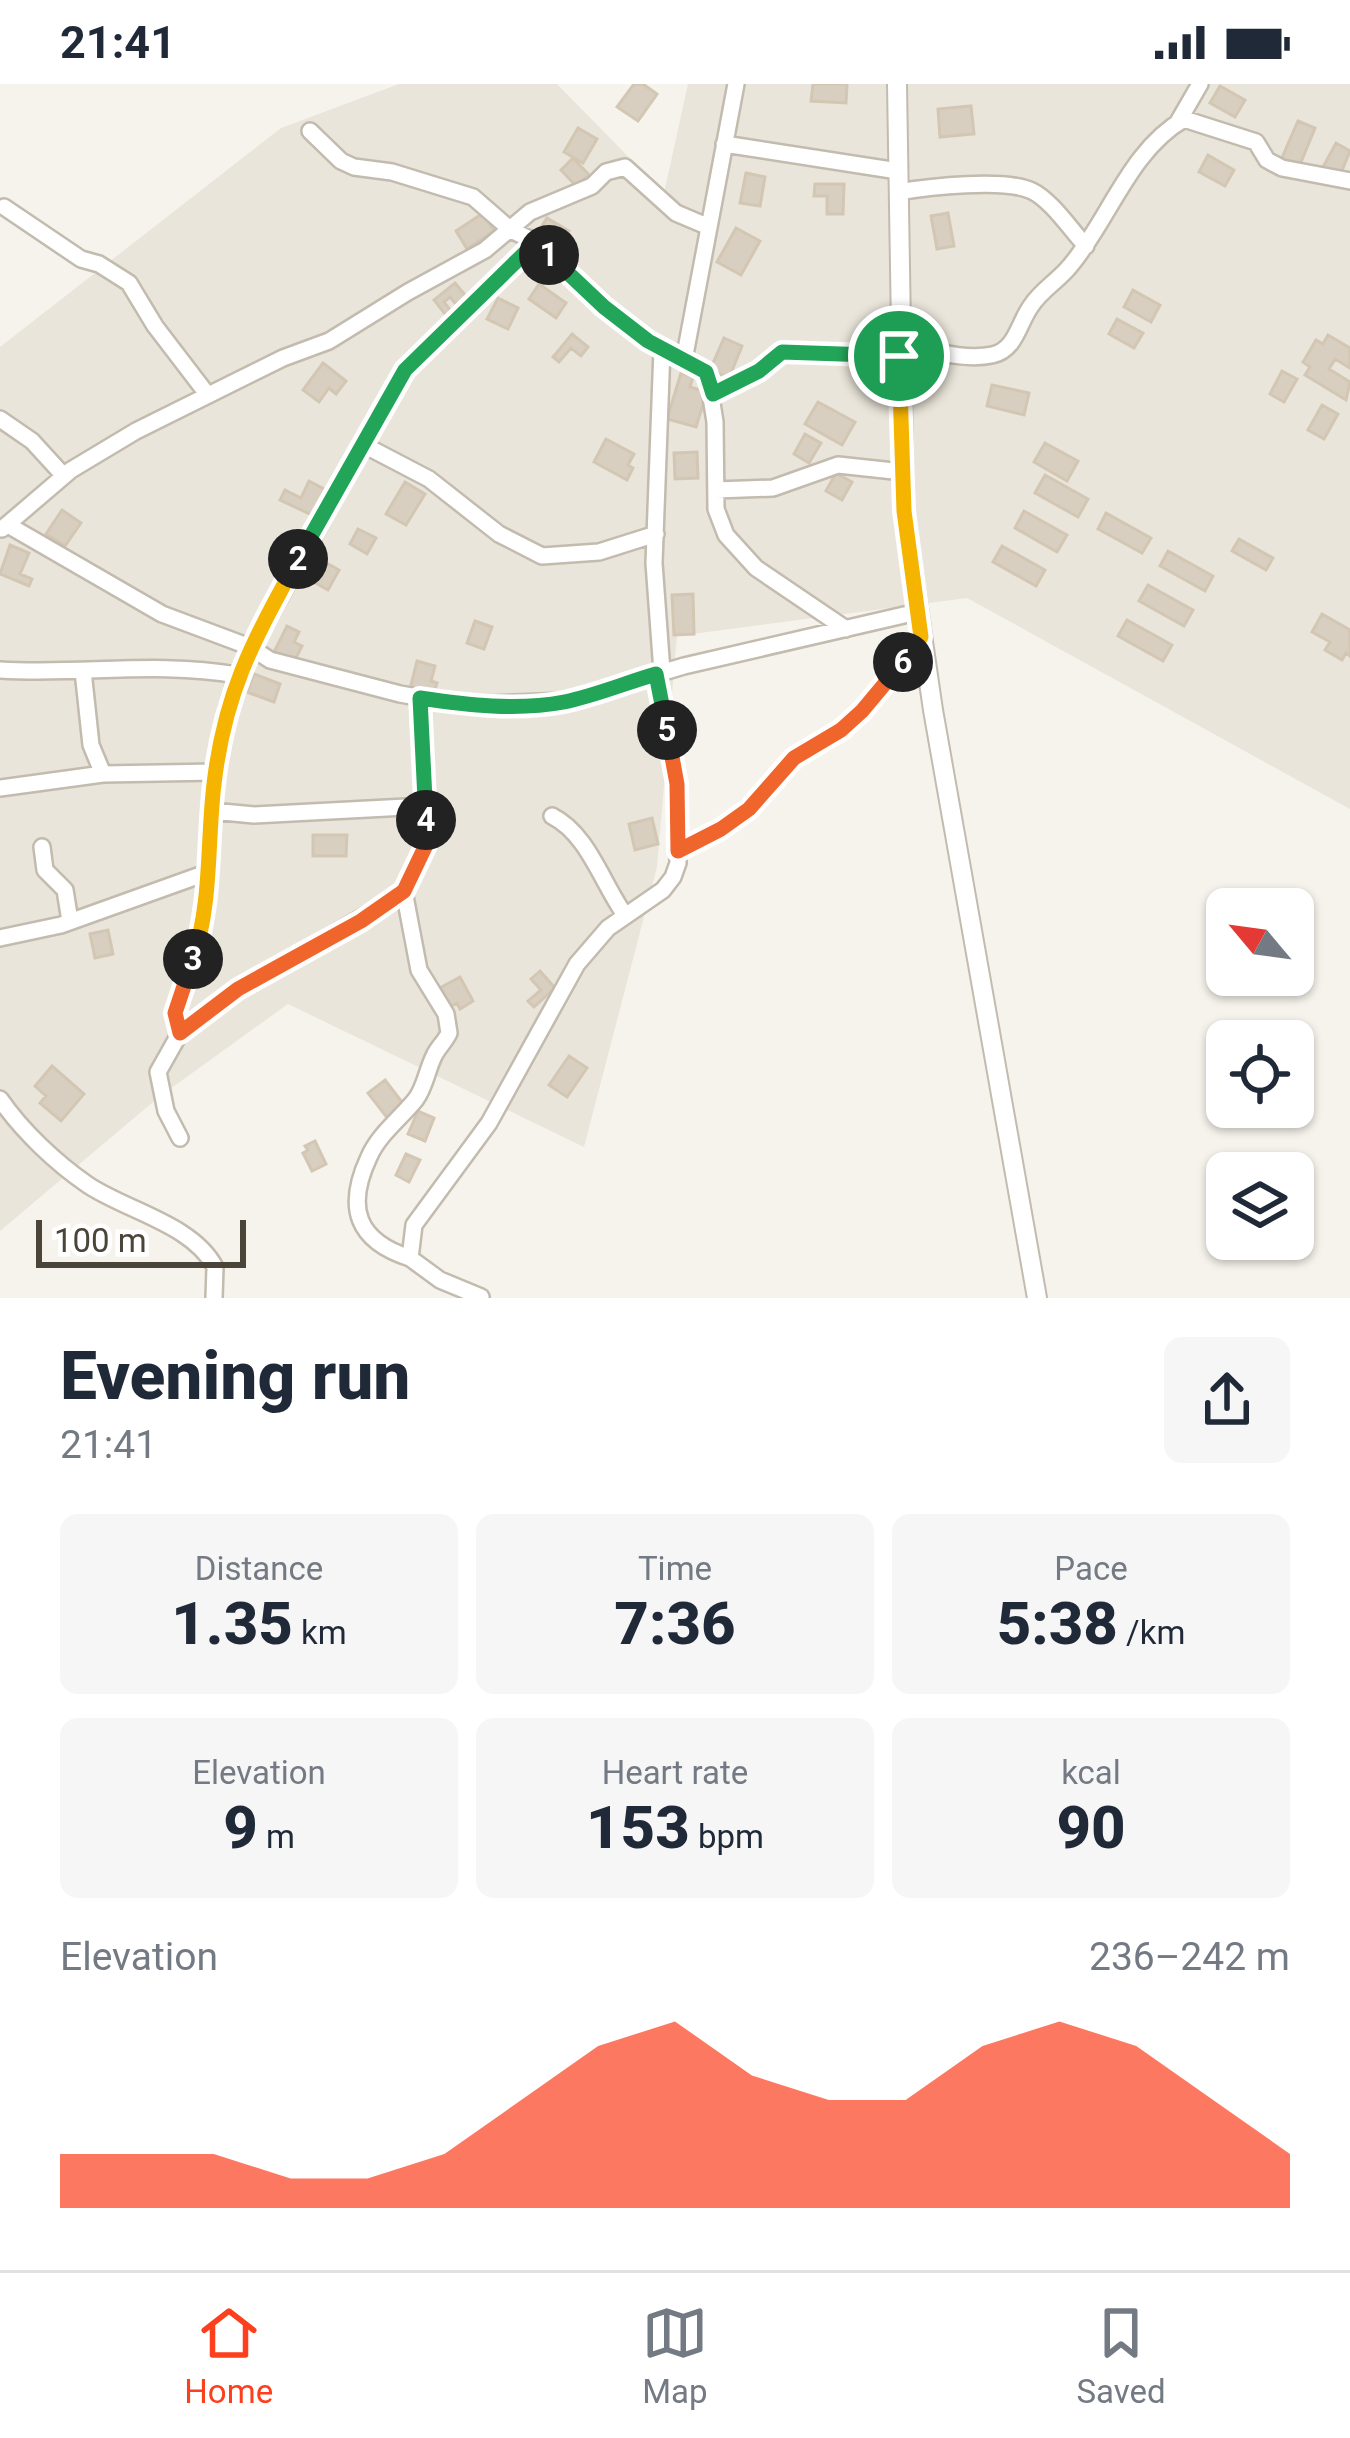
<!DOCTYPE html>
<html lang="en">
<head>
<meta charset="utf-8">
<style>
	body { margin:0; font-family:Roboto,sans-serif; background:#f6f6f7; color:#1f2937; height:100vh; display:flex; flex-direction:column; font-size:45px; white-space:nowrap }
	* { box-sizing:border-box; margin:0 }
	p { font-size:39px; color:#747a83 }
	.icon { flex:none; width:66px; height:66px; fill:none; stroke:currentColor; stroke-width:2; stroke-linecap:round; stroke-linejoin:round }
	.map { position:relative; height:1214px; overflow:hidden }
	.details { display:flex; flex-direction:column; background:#fff; flex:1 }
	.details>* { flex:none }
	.needle { width:78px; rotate:299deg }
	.buttons { position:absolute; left:1206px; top:804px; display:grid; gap:24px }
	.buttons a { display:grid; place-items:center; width:108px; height:108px; border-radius:18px; background:#fff; box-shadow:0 3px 9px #0004; font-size:60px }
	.scale { position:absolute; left:36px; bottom:30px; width:210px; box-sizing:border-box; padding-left:12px; border:6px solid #4b4439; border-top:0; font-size:33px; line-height:42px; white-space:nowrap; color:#4b4439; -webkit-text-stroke:9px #fff; paint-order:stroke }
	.pin { position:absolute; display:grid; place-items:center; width:102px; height:102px; color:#fff; margin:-51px; border:6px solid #fff; border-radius:50%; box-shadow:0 3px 12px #0007 }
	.km { position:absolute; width:60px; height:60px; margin:-30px; border-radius:50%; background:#222; color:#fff; font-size:33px; line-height:60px; text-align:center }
	.round { display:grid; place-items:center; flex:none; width:126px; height:126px; border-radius:18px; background:#f6f6f7 }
	.summary { display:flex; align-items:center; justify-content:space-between; height:204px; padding:0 60px }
	h1 { font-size:66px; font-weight:800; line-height:90px }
	.metrics { display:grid; grid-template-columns:repeat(3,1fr); gap:18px; height:204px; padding:12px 60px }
	.metrics div { display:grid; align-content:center; border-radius:18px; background:#f6f6f7; text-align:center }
	.metrics b { font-size:60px; font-weight:800 }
	.metrics small { font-size:33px; font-weight:400 }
	.metrics p { font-size:33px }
	.chart { height:336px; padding:24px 60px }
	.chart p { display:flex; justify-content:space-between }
	.chart svg { width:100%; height:216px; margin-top:12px; fill:#fc3f1d; opacity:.7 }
	.status { display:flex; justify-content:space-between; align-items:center; height:84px; padding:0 60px; background:#fff; direction:ltr }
	.status svg { height:33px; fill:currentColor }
	.tab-bar { display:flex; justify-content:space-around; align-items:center; height:168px; border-top:3px solid #e0e1e3; background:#fff; font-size:33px; color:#747a83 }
	.tab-bar a { display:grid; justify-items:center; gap:6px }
	.tab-bar .current { color:#fc3f1d }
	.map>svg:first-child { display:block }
	.residential { fill:#eae5da }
	.building { fill:#d8cfc1; stroke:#d3c7b4; stroke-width:3 }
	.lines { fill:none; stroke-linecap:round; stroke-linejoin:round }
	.minor-casing { stroke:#c2bbae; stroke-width:20 }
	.tertiary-casing { stroke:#c2bbae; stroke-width:22 }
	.minor { stroke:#fff; stroke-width:15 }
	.tertiary { stroke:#fff; stroke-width:18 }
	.split-1-casing { stroke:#fff; stroke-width:24 }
	.split-2-casing { stroke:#fff; stroke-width:24 }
	.split-3-casing { stroke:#fff; stroke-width:24 }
	.split-4-casing { stroke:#fff; stroke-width:24 }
	.split-5-casing { stroke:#fff; stroke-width:24 }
	.split-6-casing { stroke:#fff; stroke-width:24 }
	.split-7-casing { stroke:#fff; stroke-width:24 }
	.split-1 { stroke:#22a559; stroke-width:15 }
	.split-2 { stroke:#22a559; stroke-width:15 }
	.split-3 { stroke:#f5b400; stroke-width:15 }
	.split-4 { stroke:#f0652b; stroke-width:15 }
	.split-5 { stroke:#22a559; stroke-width:15 }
	.split-6 { stroke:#f0652b; stroke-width:15 }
	.split-7 { stroke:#f5b400; stroke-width:15 }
</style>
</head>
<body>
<div class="status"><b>21:41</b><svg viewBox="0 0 49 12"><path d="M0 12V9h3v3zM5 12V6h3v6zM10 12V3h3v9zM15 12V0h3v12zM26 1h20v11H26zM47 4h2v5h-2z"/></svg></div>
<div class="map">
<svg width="1350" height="1214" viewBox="0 0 1350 1214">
	<rect width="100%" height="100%" fill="#f6f3ec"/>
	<path class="residential" d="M399,0H557L664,109L688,0H1350V725L967,514L677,552L657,783L584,1063L288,920L159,1013L0,1147V263L281,44Z"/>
	<path class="building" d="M634,0H643L657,10L638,37L617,23Z
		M813,0H847L846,19L811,17Z
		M1220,2L1245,16L1235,33L1210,19Z
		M971,22L974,50L940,53L938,25Z
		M1298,37L1315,44L1299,83L1281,76Z
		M578,44L597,55L583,79L564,68Z
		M1336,59L1350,67L1339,94L1322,85Z
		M1208,71L1234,86L1225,102L1199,88Z
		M573,74L589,91L576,102L561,86Z
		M746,89L765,93L760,122L740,119Z
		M815,100H844L843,130H827V112H814Z
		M483,129L494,147L467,165L456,147Z
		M948,129L954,162L937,165L931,132Z
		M547,134L569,147L560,161L538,148Z
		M736,144L760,157L741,191L717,178Z
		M455,199L470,217L460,225L450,213L444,218L454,231L449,235L434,216Z
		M539,200L566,219L556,234L529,215Z
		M1133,206L1160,221L1151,238L1124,223Z
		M498,214L518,224L508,245L487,235Z
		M1117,235L1143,249L1134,264L1109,250Z
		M572,250L588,263L581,272L571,264L559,278L553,273Z
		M1328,251L1350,264V284L1335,275L1329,285L1350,298L1346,316L1305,291L1310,283L1303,278L1316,256L1323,260Z
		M724,254L742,262L729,294L710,286Z
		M323,279L346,297L336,310L329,304L319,318L303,306Z
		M1282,287L1297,295L1284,318L1270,310Z
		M681,289L693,293L690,303L707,308L696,343L667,335Z
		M992,301L1029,309L1024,331L987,322Z
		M818,318L855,338L842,361L805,340Z
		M1322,321L1338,330L1324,355L1308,346Z
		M805,350L821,359L809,379L794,370Z
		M606,355L634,370L628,381L633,384L627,396L594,378Z
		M1045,359L1078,377L1067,397L1034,378Z
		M697,368L698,394L675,395L674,369Z
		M836,389L852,398L842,416L826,407Z
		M1045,391L1088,415L1078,433L1035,409Z
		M309,397L326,406L314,432L280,416L285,406L301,414Z
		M405,398L425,410L406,441L386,430Z
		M62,426L81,439L65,462L46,450Z
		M1024,427L1067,451L1057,468L1015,444Z
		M1106,429L1151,454L1142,469L1098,445Z
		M358,445L376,454L367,470L350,460Z
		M1239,455L1273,474L1266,486L1232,467Z
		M10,461L29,469L20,490L32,495L29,502L0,490Z
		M1002,462L1045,486L1036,502L993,478Z
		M1168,467L1213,492L1205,507L1160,482Z
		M323,477L339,486L328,506L312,497Z
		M1148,501L1193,526L1184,542L1139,517Z
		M693,510L694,550L674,551L672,511Z
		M1322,530L1350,546V572L1346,569L1342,576L1325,566L1330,558L1312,548Z
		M1127,536L1172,561L1163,577L1118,552Z
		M475,537L492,543L484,565L467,559Z
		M287,542L299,548L294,558L302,562L293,580L273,570Z
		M417,577L435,582L431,597L437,599L432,615L409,609Z
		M254,590L280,600L274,618L247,608Z
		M652,734L658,760L635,766L629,740Z
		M313,751H347L346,772H313Z
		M108,846L113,870L95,874L90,850Z
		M540,887L555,904L534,923L528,917L541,906L531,895Z
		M460,893L473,917L460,925L457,919L444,926L434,907Z
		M569,972L587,984L567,1013L549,1001Z
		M52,982L84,1010L61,1037L40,1019L46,1012L35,1002Z
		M385,996L405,1022L388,1035L368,1009Z
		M418,1027L434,1034L425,1057L408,1050Z
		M315,1057L326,1080L312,1087L303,1069L308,1066L305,1062Z
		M406,1070L420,1076L409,1098L396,1091Z"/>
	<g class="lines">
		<defs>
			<path id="minor" d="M1178,38L1200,0
				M310,47L341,77L354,83L392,88L473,113L511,146L536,158L604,223L648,257L707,288L715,338L716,425L726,451L756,484L846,545
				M724,60L898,87
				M898,108C928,103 1005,94 1032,107C1051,116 1071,146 1086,162
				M4,123L81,175L99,180L129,199L155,242L207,310
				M899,261C927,265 963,277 992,271C1016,266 1018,240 1031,222C1041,206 1058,197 1070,182C1109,136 1129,67 1184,35L1256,58L1267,76L1282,84L1350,97
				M662,265L654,479L662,588
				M684,276L736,0
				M713,310L759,287L781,269L899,272
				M0,335L32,357L64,392
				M362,360L429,395L499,450L542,472L599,468L656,450
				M716,406L773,404L838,381L903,388
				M8,441L162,530L250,563L270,576L400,610L463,621L566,617L684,582L917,528
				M2,445L71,386L136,347L283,274L329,257L408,208L485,166L530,128L592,102L606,88L625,83L676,129L709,143
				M0,586C80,591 158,577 237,591
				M83,587L91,661L103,690
				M0,704L103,690L216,688
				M212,727L254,731L425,722
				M552,732C588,750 602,799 625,831
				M42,763L45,786L65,806L70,837
				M678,767L737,735L794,674L841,646L879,609L921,553
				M404,807L419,886L446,930L449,949C445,958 438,963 434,972C427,986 425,1003 416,1015C401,1034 379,1050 369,1073C345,1124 357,1157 410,1174
				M0,854L61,841L206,789
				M180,949C166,920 201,866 205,833C215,750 207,662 241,584L405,286L536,158
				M0,1015C22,1047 56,1079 88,1101C127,1127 192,1140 215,1183L214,1214
				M180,1054L166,1027L158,988L180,949L238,905L394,815C410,801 419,781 426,761L420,614
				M481,1213L440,1196L410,1174L414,1141L489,1039L577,880L608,844L663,806L673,793L678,779L677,700L656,590"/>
			<path id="tertiary" d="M897,0L904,427L933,626L1037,1214"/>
		</defs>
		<use href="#minor" class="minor-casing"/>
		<use href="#tertiary" class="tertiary-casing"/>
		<use href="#minor" class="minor"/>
		<use href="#tertiary" class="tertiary"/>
	</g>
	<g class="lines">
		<defs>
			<path id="split-1" d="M549,171L604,223L648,257L706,288L713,310L759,287L782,268L899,272"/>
			<path id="split-2" d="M298,475L405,286L536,158L549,171"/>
			<path id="split-3" d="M193,875C212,819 207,758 214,700C225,606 254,556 298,475"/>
			<path id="split-4" d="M193,875L175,929L180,949L238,905L361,837L404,807L426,761V736"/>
			<path id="split-5" d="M426,736L420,614C467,621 517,627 564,618C594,612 625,599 656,590L667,646"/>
			<path id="split-6" d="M667,646L677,700L678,767L721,745L749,725L794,674L841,646L862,627L903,578"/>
			<path id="split-7" d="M899,272L904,427L921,553L903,578"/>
		</defs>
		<use href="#split-1" class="split-1-casing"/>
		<use href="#split-2" class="split-2-casing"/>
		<use href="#split-3" class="split-3-casing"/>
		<use href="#split-4" class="split-4-casing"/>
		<use href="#split-5" class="split-5-casing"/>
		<use href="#split-6" class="split-6-casing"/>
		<use href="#split-7" class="split-7-casing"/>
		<use href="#split-1" class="split-1"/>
		<use href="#split-2" class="split-2"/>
		<use href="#split-3" class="split-3"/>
		<use href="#split-4" class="split-4"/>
		<use href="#split-5" class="split-5"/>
		<use href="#split-6" class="split-6"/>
		<use href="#split-7" class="split-7"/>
	</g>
</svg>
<div class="buttons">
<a><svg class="needle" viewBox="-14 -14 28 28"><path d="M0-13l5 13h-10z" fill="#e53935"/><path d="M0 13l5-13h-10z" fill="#747a83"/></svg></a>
<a><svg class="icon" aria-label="locate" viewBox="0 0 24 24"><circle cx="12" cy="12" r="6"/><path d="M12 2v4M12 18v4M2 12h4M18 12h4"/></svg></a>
<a><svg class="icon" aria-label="layers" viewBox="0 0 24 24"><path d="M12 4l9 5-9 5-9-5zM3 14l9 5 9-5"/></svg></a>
</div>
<div class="scale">100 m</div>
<div class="pin" style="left:899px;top:272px;background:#1e9e55"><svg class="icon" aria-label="arrive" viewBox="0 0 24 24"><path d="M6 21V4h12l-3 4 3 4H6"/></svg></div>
<b class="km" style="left:549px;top:171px">1</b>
<b class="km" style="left:298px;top:475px">2</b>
<b class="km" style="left:193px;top:875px">3</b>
<b class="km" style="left:426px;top:736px">4</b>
<b class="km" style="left:667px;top:646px">5</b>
<b class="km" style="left:903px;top:578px">6</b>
</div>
<section class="details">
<div class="summary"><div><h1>Evening run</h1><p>21:41</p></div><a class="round"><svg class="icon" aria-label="share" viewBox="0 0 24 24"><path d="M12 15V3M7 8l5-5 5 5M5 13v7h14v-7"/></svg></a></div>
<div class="metrics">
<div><p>Distance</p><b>1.35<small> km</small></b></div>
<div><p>Time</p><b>7:36</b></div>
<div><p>Pace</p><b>5:38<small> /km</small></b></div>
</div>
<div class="metrics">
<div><p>Elevation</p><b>9<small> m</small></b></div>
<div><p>Heart rate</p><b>153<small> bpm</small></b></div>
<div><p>kcal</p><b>90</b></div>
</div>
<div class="chart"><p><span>Elevation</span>236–242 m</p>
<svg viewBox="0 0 160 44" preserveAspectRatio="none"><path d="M0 44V33L10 33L20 33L30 38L40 38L50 33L60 22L70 11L80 6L90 17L100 22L110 22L120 11L130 6L140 11L150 22L160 33V44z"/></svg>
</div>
</section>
<nav class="tab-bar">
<a class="current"><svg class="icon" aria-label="home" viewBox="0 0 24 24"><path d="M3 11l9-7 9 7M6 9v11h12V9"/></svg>Home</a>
<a><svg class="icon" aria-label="map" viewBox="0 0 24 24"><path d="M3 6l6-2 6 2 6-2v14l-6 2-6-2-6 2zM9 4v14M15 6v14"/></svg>Map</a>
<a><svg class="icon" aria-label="saved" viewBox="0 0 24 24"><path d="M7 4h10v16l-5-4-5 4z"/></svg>Saved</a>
</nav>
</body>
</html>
